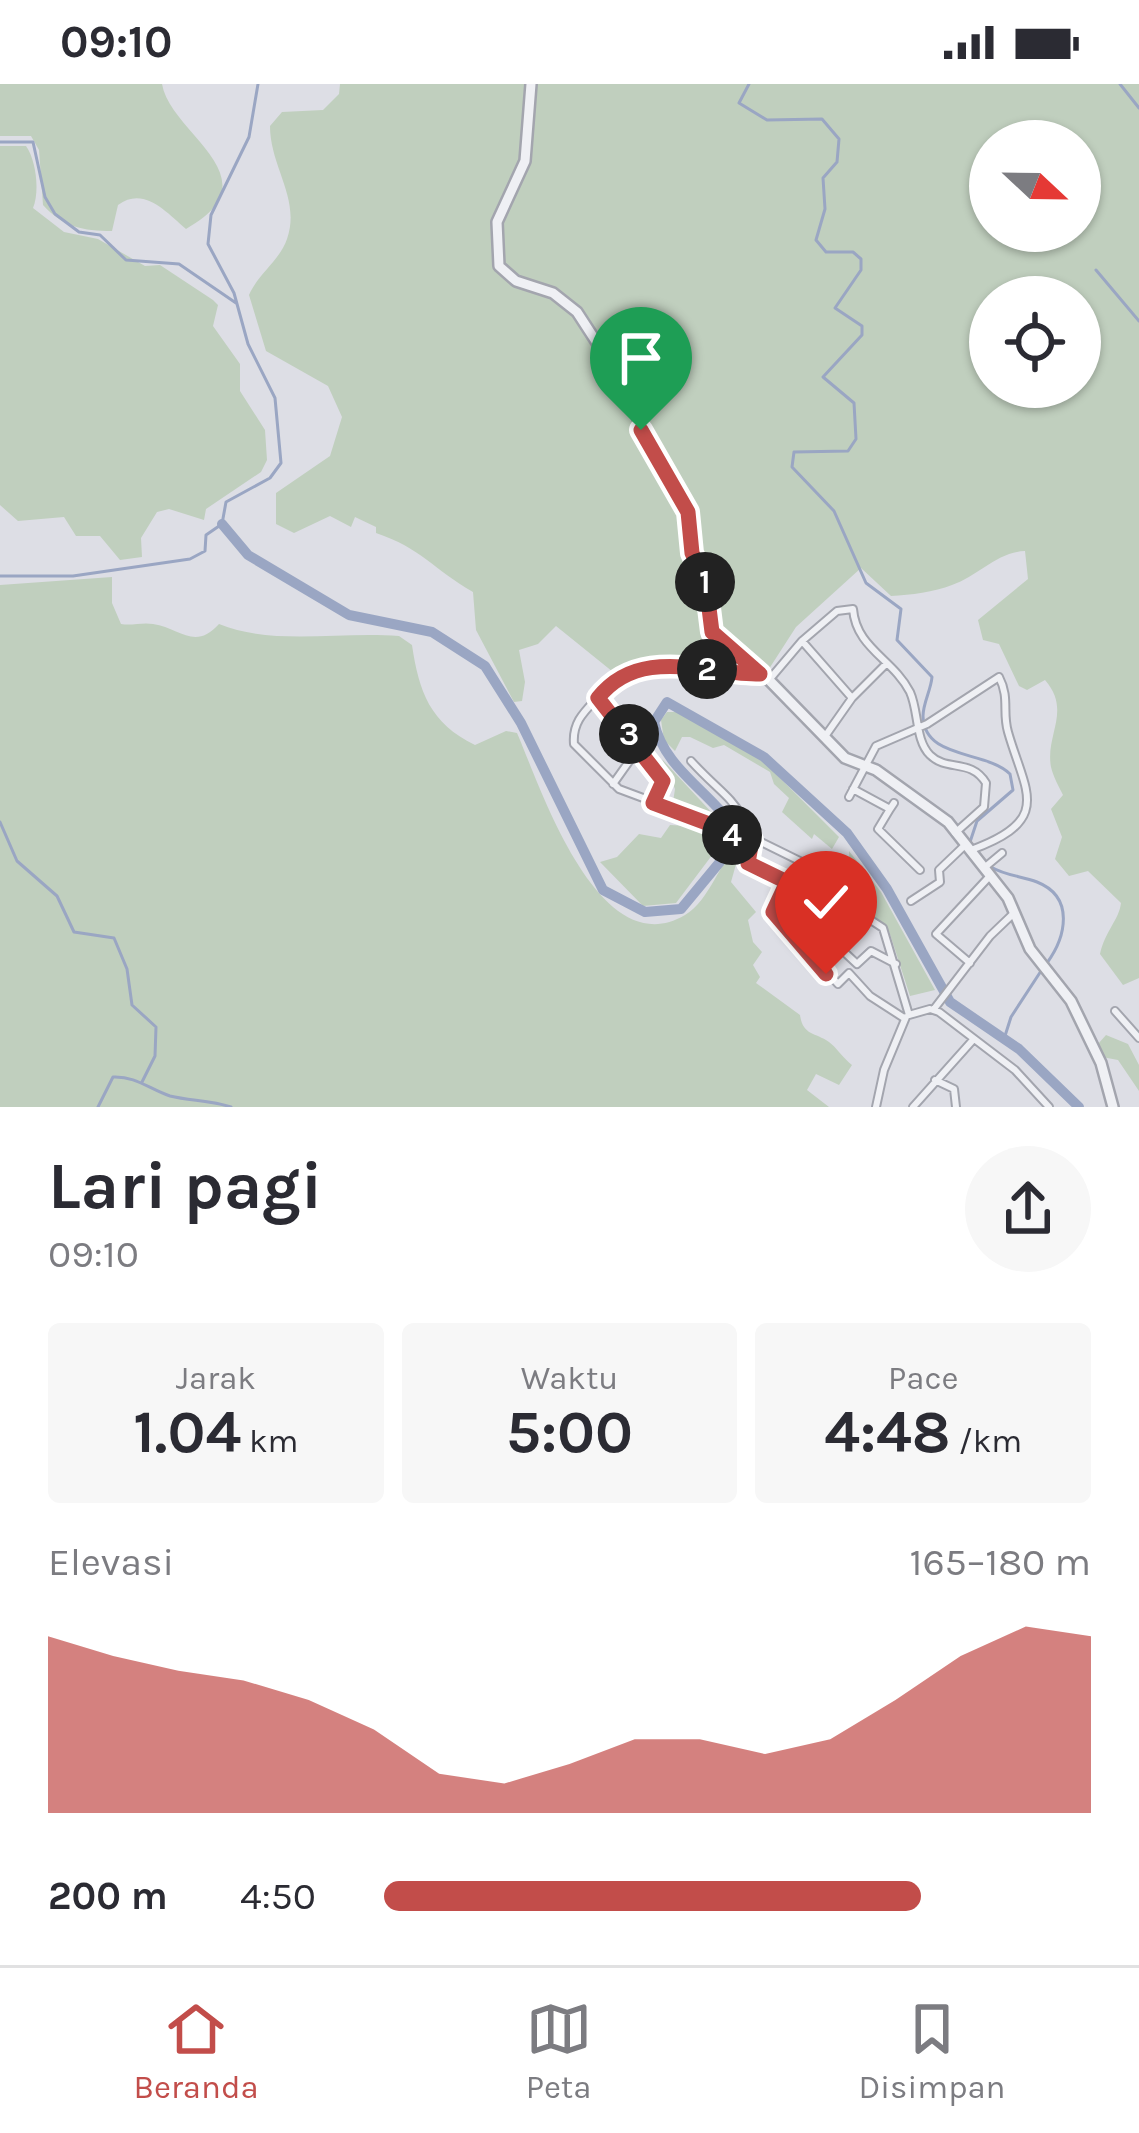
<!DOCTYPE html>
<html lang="id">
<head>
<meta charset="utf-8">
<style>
	body { margin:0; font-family:Karla,sans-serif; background:#f7f7f7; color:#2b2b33; height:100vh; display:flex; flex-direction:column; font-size:45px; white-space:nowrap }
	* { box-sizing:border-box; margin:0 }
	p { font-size:39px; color:#7c7c81 }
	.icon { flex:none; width:66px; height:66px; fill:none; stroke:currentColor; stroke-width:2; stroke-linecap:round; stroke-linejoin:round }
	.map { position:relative; height:1023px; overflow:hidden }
	.panel { display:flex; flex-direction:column; background:#fff; flex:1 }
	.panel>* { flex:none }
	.needle { width:78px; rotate:112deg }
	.fabs { position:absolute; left:969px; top:36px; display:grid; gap:24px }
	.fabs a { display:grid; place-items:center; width:132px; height:132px; border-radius:50%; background:#fff; box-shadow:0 3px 9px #0004; font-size:60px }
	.pin { position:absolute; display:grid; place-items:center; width:102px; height:102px; color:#fff; margin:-123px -51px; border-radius:50% 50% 50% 0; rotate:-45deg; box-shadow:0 0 12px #0007 }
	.pin .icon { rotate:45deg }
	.km { position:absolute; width:60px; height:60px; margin:-30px; border-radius:50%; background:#222; color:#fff; font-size:33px; line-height:60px; text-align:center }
	.round { display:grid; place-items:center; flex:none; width:126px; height:126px; border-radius:63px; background:#f7f7f7 }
	.head { display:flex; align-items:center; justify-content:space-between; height:204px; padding:0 48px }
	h1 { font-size:66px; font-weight:700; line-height:90px }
	.stats { display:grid; grid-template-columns:repeat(3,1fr); gap:18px; height:204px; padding:12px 48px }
	.stats div { display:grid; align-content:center; border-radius:12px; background:#f7f7f7; text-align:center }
	.stats b { font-size:60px; font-weight:700 }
	.stats small { font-size:33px; font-weight:400 }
	.stats p { font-size:33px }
	.chart { height:336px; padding:24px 48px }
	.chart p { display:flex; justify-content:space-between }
	.chart svg { width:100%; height:216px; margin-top:12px; fill:#c24d4a; opacity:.7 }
	ul { padding:0 48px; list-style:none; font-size:39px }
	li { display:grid; grid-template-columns:192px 144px 1fr; align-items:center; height:90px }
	li i { height:30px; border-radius:15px; background:#c24d4a }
	.status { display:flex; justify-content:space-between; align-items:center; height:84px; padding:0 60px; background:#fff; direction:ltr }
	.status svg { height:33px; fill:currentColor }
	.dock { display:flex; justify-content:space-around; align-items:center; height:168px; border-top:3px solid #e1e1e2; background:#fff; font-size:33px; color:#7c7c81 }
	.dock a { display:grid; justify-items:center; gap:6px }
	.dock .current { color:#c24d4a }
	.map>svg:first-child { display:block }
	.green { fill:#c0cfbe; fill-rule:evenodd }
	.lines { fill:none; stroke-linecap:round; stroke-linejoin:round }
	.stream { stroke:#9aa6c3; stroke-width:3 }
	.river { stroke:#9aa6c3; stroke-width:10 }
	.minor-casing { stroke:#a3a5ae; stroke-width:10 }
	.tertiary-casing { stroke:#a3a5ae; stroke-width:14 }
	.minor { stroke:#eff0f4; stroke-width:6 }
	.tertiary { stroke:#eff0f4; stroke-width:9 }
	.route-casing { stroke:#fff; stroke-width:24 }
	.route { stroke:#c24d4a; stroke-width:15 }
</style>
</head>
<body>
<div class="status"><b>09:10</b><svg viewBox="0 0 49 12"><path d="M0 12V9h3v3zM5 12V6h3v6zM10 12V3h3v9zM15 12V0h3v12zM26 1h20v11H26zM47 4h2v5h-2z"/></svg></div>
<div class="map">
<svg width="1139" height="1023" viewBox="0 0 1139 1023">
	<rect width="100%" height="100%" fill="#dddee5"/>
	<path class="green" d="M0,0H162C170,50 277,94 186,145C166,128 144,102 118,121L112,147C83,147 63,143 43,121L39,66L31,52H0Z
		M340,0H1139V894L1123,901L1100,870C1105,847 1119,836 1121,819L1088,787L1069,792L1055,775L1062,753L1051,725L1063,711C1059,703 1053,692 1051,683C1045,651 1072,627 1045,596L1027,606L1019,602L999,560L983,556L978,536L1028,495L1025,467C997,468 978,492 952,501C934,508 911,511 891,512L861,484L796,543L767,588C714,580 665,572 613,588L556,542L538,560L519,566L525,598L522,617L514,618L476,546L473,508C433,485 421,464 376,449V443L355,433L351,443L330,432L294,449L276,440V409L330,372L342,333L328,302L266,267L249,211C258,190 280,176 287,155C301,115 270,83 270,42L282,28L323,26L339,10ZM990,57H1080V147H990ZM990,213H1080V303H990Z
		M0,62H26C36,76 40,107 33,124L64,148L98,155L145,182L160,181L213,216L218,221L213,242L240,280V307L265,346L267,376L261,388L206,425L204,436L169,425L157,428L141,454L142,473L120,476L100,452H76L64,433L18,437L0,421Z
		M112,493V519L121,540C132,542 142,538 153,540C180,544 195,567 219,540C273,562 340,547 399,552L412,561C419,608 430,639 475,661L506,647L517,649C539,699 598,883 685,831C710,817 719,776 742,759L731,798L756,828L748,836L753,858L762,868L753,881L760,893L756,899L800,931C803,952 815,948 829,958C836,963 844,975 852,981L839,1001L816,990L807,1006L829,1023H0V501Z
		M667,628H679L764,678L839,753L832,765L814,750L812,755L782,728L789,714L774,700L770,688L724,661L713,664L690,653H682L675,667L664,656L661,636Z
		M662,675L726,744L722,758L676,819L643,822L600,778L617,773L639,750L661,754L670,741L690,742L694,727L673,718L675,705Z
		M849,767L881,808L935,906L910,912L889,847L867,826L875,819L850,791Z
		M1106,951L1128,960L1139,981V1007L1118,976L1102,973L1098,960Z"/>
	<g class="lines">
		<path class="stream" d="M749,0L739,19L767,36L822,35L839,55L837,78L823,94L825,125L816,156L826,168H853L861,175V186L835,224L862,242V251L823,293L854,319L856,355L848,367L794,368L792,383L834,427L866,499L901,525L897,556L932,593C931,606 923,619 923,632C924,676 986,666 1010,690L1013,706L977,737L970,758
			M1120,0L1139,24
			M0,58H33L45,113L55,130L79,148L100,151L126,176L179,180L236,219
			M1096,186L1139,237
			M0,492H73L190,475L205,467L206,451L222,440L226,418L270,394L281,379L275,314L248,260L234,209L208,160L211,131L249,53L258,0
			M0,738L17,777L57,812L74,848L114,854L127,885L132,921L156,943L155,972L142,998
			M991,783C1006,792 1022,792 1037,798C1075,813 1066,853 1047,879
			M1004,955L1011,933L1041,887
			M98,1023L113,993C136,992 149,1005 170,1012C190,1017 210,1016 231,1023"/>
		<path class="river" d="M222,440L248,471L349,531L432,548L485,582L521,639L603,806L645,828L681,825L729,767L736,746C710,707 664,685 654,638L667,618L764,673L847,749L887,805L950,918L1019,965L1079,1023"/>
		<defs>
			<path id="minor" d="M802,557L837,527L853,525C856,564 893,575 910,608C919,628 915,656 930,671C947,688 971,674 986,699L984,723L955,749
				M758,590C696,590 648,561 599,612C585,627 572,638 574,660L619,705L761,758L824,789L860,829L883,844L909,931L930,925L939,928L1015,986L1049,1023
				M769,596L802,557L852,614L886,580
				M598,614L640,662L613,700
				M826,651L852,614
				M640,662L664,699L653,719
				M691,677C729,719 751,720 748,779L787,798L773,828L838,900L849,889L870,912L904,934
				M853,705L890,725L894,719
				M849,713L876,662L927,640L999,593C1010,614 1002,628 1008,648C1025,708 1054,736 971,766
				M890,725L878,745L920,786
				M984,784L1002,769
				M786,803L800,815L820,786
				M800,815L810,836L857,880L871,867L896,880
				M911,817L940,798L939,786L963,763
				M970,879L936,850L988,794
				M934,925L990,852L1014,829
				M1115,927L1139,954
				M935,996L954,1005L956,1023
				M876,1023L884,986L906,933
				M913,1023L972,957"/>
			<path id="tertiary" d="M531,0L525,77L497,138L499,182L516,197L553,209L577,228L627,305L647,359L688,428L692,473L704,492L706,527L717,555L769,596L845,674L876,686L948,738L1008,814L1030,865L1071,917L1101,979L1113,1023"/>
		</defs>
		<use href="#minor" class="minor-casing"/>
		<use href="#tertiary" class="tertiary-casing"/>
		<use href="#minor" class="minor"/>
		<use href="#tertiary" class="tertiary"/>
	</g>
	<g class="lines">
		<defs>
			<path id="route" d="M641,346L688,428L692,469L706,500L712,548L760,590C703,590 639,562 598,614L663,697L653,719L752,756L748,779L787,798L773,828L826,890"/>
		</defs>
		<use href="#route" class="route-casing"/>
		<use href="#route" class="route"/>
	</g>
</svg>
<div class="fabs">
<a><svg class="needle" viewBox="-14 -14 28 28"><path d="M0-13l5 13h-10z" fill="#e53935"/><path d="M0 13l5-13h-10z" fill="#7c7c81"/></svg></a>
<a><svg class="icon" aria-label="locate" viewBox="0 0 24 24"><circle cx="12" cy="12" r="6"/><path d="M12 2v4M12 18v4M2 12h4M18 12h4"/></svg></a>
</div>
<div class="pin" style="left:641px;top:346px;background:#1e9e55"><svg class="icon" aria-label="arrive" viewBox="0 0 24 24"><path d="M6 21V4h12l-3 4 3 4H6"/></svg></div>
<div class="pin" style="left:826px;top:890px;background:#d93025"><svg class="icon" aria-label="check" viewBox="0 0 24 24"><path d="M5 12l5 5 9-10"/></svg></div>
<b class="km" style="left:705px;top:498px">1</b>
<b class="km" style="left:707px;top:585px">2</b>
<b class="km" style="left:629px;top:650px">3</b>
<b class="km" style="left:732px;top:751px">4</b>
</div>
<section class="panel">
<div class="head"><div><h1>Lari pagi</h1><p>09:10</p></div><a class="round"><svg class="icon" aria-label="share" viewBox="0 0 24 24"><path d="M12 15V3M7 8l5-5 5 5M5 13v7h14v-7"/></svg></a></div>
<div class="stats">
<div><p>Jarak</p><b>1.04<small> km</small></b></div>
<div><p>Waktu</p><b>5:00</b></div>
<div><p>Pace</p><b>4:48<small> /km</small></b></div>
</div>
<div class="chart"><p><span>Elevasi</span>165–180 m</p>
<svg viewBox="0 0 160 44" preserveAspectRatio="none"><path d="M0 44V8L10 12L20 15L30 17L40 21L50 27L60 36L70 38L80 34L90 29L100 29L110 32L120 29L130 21L140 12L150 6L160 8V44z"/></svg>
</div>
<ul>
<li><b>200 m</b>4:50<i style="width:76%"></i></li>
</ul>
</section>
<nav class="dock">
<a class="current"><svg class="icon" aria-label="home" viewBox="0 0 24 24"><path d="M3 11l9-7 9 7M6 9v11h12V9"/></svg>Beranda</a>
<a><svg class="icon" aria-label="map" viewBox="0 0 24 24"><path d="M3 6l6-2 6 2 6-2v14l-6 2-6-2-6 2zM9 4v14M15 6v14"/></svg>Peta</a>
<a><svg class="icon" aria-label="saved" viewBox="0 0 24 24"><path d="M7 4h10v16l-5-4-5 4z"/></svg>Disimpan</a>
</nav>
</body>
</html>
